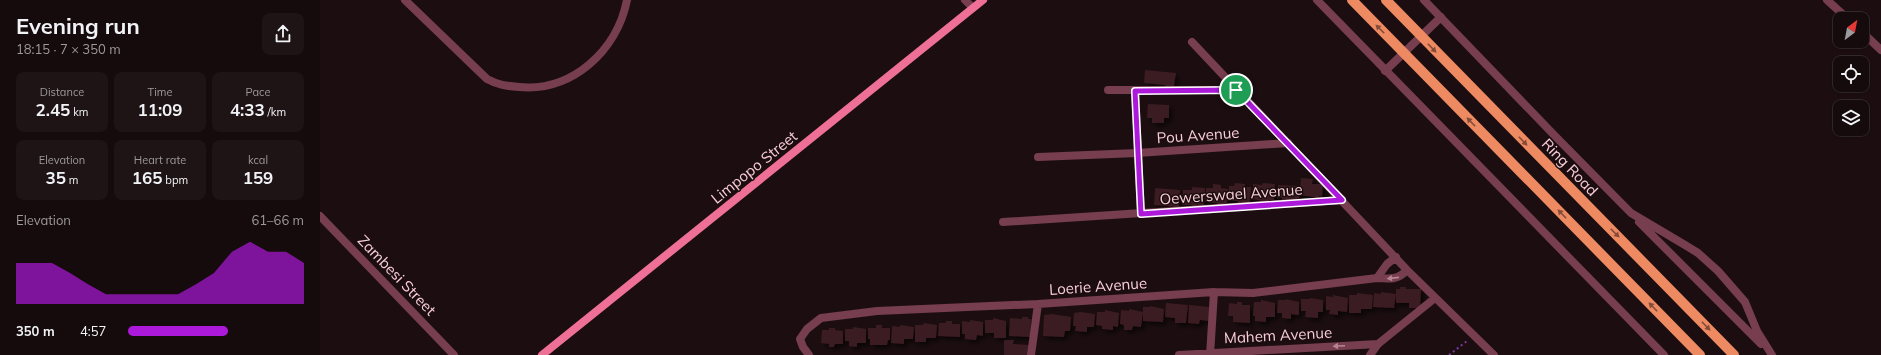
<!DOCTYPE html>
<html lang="en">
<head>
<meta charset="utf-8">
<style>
	body { margin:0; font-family:Mulish,sans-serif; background:#1e1315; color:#f1f3f6; height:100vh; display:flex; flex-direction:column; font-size:15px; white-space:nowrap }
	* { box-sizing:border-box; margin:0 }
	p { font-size:13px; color:#9d9a9d }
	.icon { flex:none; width:22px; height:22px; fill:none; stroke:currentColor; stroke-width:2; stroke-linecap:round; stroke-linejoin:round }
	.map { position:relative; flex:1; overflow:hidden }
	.sheet { display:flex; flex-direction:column; background:#150a0c; width:320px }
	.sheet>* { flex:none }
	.needle { width:26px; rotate:32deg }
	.fabs { position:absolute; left:1513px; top:12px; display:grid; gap:8px }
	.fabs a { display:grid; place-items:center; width:36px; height:36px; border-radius:8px; background:#150a0c; box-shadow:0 1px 3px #0004,0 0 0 1px #342b2d; font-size:20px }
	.pin { position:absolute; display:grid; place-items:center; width:34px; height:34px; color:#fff; margin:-17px; border:2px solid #fff; border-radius:50%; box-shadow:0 1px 4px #0007 }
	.round { display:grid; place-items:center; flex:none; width:42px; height:42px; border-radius:8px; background:#1e1315 }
	.head { display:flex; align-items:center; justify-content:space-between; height:68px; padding:0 16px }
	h1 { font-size:22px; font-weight:700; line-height:30px }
	.metrics { display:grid; grid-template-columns:repeat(3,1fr); gap:6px; height:68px; padding:4px 16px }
	.metrics div { display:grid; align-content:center; border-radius:8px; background:#1e1315; text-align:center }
	.metrics b { font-size:17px; font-weight:700 }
	.metrics small { font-size:11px; font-weight:400 }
	.metrics p { font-size:11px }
	.chart { height:112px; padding:8px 16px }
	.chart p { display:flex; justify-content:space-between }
	.chart svg { width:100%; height:72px; margin-top:4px; fill:#ac19da; opacity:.7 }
	ul { padding:0 16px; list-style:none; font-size:13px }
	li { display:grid; grid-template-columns:64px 48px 1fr; align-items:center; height:30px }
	li i { height:10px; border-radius:5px; background:#ac19da }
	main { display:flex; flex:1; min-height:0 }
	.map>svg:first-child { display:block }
	.building { fill:#3b1c20; filter:url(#shadow) }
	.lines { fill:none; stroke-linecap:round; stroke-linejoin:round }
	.path { stroke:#783aa1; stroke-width:2; stroke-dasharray:2 3; stroke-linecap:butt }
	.street { stroke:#763e4e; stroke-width:8 }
	.secondary { stroke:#ef7097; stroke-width:8 }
	.primary { stroke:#ed8a61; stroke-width:10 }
	.oneway { fill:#844c38 }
	.oneway2 { fill:#b88693 }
	.route-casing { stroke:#fff; stroke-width:8 }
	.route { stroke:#ac19da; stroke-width:5 }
	.labels { text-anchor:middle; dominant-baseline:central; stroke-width:3; stroke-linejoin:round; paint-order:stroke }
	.street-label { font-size:15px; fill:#f9ced8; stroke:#1c0e10 }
</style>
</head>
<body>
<main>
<section class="sheet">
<div class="head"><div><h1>Evening run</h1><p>18:15 · 7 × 350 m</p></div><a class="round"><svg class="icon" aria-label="share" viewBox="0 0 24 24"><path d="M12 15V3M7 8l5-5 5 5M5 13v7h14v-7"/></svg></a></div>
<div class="metrics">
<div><p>Distance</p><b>2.45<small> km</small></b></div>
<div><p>Time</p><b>11:09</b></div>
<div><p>Pace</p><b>4:33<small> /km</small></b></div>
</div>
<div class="metrics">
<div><p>Elevation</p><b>35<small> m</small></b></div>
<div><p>Heart rate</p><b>165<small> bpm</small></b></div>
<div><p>kcal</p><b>159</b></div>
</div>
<div class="chart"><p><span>Elevation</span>61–66 m</p>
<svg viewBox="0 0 160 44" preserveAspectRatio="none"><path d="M0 44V19L10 19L20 19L30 25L40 32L50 38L60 38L70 38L80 38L90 38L100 32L110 25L120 12L130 6L140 12L150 12L160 19V44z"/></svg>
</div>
<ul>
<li><b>350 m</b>4:57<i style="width:57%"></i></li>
</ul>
</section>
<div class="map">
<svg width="1561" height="355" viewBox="0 0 1561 355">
	<defs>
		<filter id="shadow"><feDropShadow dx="3.5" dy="3.5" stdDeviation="2" flood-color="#0009"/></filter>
	</defs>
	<rect width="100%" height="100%" fill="#1c0e10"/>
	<path class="building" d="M825,70L856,73L854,86L845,87V85L824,83Z
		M828,104L849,105V118H844V123H832V118H827Z
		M981,178L993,179L992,184H1003L1002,197L999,196V198L980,195Z
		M915,183L925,184V187H931L930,202L918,204V201H908L909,186H914Z
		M943,183L955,184L954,200H949V202L932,199L933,184L942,185Z
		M893,184L901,185V188L908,189L907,203L897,205V203L885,202L886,188H893Z
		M958,185L980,186L979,200L961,202L962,198H957Z
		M872,187L885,188L884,206L872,208V205H862L863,190H872Z
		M835,188L860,190L859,207L834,205Z
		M1080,287H1086V289H1101L1100,308H1089V303H1076V289H1080Z
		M1061,292L1076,294L1074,308L1053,307L1054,293L1061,294Z
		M1037,293L1053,295L1052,309H1041V313H1029V295H1037Z
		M1013,295L1028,298L1027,312L1018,311V315L1009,314L1010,310H1006V296L1013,297Z
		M990,298L1003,300V312H998V318L985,317L986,311H981V299H989Z
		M966,299L979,302V315L971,314V319L962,318V313H957L958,300H966Z
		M941,300L955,303V317H946V322L935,321V316H933L934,302H941Z
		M917,302H922V305H930V323L913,322V316H908L909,303L917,304Z
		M846,303L868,305L866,323H855V318L845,317Z
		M869,305L890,307V321L880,320L879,324L868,323Z
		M830,306L844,309L843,322L823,321V307H830Z
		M809,309L823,312L821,327L813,326L812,330H804V325L800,324L801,310L809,311Z
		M785,310L799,313L798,327L793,326V330L782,329V326L776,325L777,312H785Z
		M761,312L775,314L774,327H767V332L755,331L756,326H753L754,313Z
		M732,314L751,317L750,331H745L744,337L723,336L724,315Z
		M702,317H708V319H711L710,337L689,336L690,318L702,319Z
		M673,318L686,321V338H674V333H665V320H673Z
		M650,320L663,322V336L657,335L656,340L645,339V334H642V321L650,322Z
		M626,321H632V324H640V337L618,336L619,323H626Z
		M604,323L617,325L616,338H606V342H595V325H603Z
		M556,325H562V328H570V340H568L567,345H550V339H548V328H556Z
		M580,325L594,327L593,339H584V344L571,343L572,326L580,327Z
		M533,327L546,329V343H537V347L529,346V341H525V329H533Z
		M509,328H515V330L523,331V344H515L514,347H509V344L501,343L502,330H509Z
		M684,340H694L693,344L709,345V355H684Z"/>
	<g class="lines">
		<path class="path" d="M1129,355L1147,341"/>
		<path class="street" d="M85,0L167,79C178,85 186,86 199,87C252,92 297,51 307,0
			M645,0L653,8
			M997,0L1344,355
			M1104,0L1236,137L1311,213L1365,245L1378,253L1398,271L1425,302L1437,331L1452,355
			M1507,0L1528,19
			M1542,32L1561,50
			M872,42L1087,270L1174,355
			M1065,71L1121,17
			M788,90H917
			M815,91L821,214
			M718,157L817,153L968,143
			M0,216L134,355
			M683,222L1022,200
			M1319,222L1441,344
			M1057,278L1067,264L1076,257
			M489,355L483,347L480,339L487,329L501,318L557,311L718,304L894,292L933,293L1057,278C1070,279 1078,280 1087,270
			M711,355L718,304
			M859,355L1058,344
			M890,355L894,292
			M1050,355L1058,344L1115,298"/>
		<path class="secondary" d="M222,355L663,0"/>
		<path class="primary" d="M1032,0L1380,355
			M1066,0L1414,355"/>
	</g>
	<defs><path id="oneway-solid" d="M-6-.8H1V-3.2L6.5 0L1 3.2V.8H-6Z"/></defs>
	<g class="oneway">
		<use href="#oneway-solid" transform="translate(1060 29) rotate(-135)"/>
		<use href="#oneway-solid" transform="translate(1112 48) rotate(46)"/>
		<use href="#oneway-solid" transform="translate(1151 122) rotate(-134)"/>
		<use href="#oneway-solid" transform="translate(1203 141) rotate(46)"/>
		<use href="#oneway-solid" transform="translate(1242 214) rotate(-134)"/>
		<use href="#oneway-solid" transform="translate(1295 233) rotate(45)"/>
		<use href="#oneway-solid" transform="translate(1333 307) rotate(-134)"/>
		<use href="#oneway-solid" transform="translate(1386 326) rotate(46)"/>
	</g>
	<g class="oneway2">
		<use href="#oneway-solid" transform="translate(1073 278) rotate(174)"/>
		<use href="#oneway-solid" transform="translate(1019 346) rotate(177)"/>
	</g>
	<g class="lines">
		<defs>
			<path id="route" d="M916,90L1022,200L821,214L815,91Z"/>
		</defs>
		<use href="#route" class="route-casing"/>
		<use href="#route" class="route"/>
	</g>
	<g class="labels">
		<g class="street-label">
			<text transform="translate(878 135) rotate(-4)">Pou Avenue</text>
			<text transform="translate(434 167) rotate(-39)">Limpopo Street</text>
			<text transform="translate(1250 167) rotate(46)">Ring Road</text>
			<text transform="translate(911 194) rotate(-4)">Oewerswael Avenue</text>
			<text transform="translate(77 275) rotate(46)">Zambesi Street</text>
			<text transform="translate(778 286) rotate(-4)">Loerie Avenue</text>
			<text transform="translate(958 335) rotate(-3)">Mahem Avenue</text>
		</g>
	</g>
</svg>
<div class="fabs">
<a><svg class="needle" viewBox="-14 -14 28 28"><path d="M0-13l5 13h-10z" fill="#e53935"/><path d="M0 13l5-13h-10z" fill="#9d9a9d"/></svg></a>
<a><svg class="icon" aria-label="locate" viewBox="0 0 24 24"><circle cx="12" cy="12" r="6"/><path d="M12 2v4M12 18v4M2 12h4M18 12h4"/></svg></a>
<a><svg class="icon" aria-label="layers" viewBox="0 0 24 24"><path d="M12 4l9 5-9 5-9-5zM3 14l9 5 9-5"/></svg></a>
</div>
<div class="pin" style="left:916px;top:90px;background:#1e9e55"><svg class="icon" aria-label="arrive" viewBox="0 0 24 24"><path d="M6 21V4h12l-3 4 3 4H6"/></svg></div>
</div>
</main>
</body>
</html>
